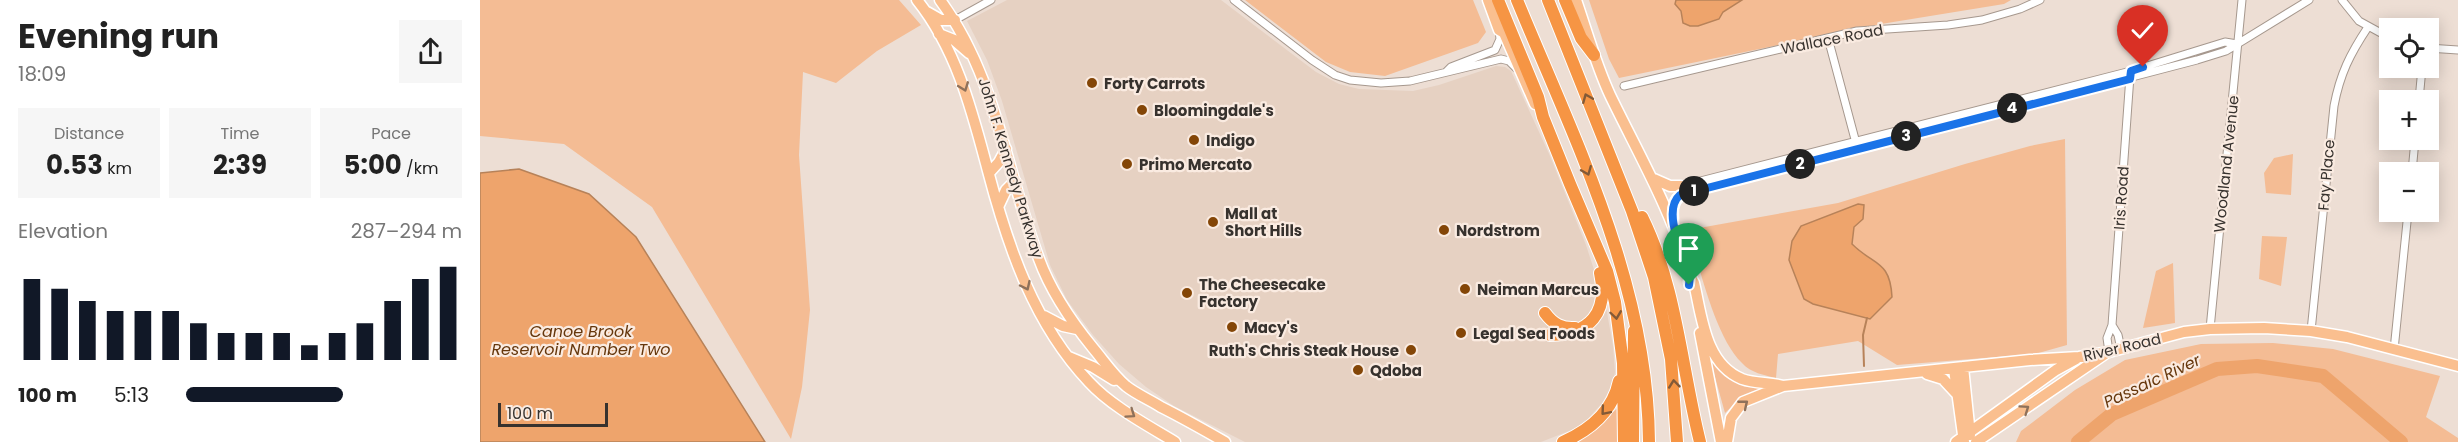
<!DOCTYPE html>
<html lang="en">
<head>
<meta charset="utf-8">
<style>
	body { margin:0; font-family:Poppins,sans-serif; background:#f6f6f6; color:#222; height:100vh; display:flex; flex-direction:column; font-size:22px; white-space:nowrap }
	* { box-sizing:border-box; margin:0 }
	p { font-size:20px; color:#767676 }
	.icon { flex:none; width:33px; height:33px; fill:none; stroke:currentColor; stroke-width:2; stroke-linecap:round; stroke-linejoin:round }
	.map { position:relative; flex:1; overflow:hidden }
	.panel { display:flex; flex-direction:column; background:#fff; width:480px }
	.panel>* { flex:none }
	.controls { position:absolute; left:1899px; top:18px; display:grid; gap:12px }
	.controls a { display:grid; place-items:center; width:60px; height:60px; border-radius:0px; background:#fff; box-shadow:0 3px 15px #0003; font-size:30px }
	.scale { position:absolute; left:18px; bottom:15px; width:110px; box-sizing:border-box; padding-left:6px; border:3px solid #37322e; border-top:0; font-size:16px; line-height:21px; white-space:nowrap; color:#37322e; -webkit-text-stroke:4px #faebe1; paint-order:stroke }
	.pin { position:absolute; display:grid; place-items:center; width:51px; height:51px; color:#fff; margin:-62px -26px; border-radius:50% 50% 50% 0; rotate:-45deg; box-shadow:0 0 6px #0007 }
	.pin .icon { rotate:45deg }
	.km { position:absolute; width:30px; height:30px; margin:-15px; border-radius:50%; background:#222; color:#fff; font-size:16px; line-height:30px; text-align:center }
	.round { display:grid; place-items:center; flex:none; width:63px; height:63px; border-radius:0px; background:#f6f6f6 }
	.overview { display:flex; align-items:center; justify-content:space-between; height:102px; padding:0 18px }
	h1 { font-size:33px; font-weight:700; line-height:45px }
	.stats { display:grid; grid-template-columns:repeat(3,1fr); gap:9px; height:102px; padding:6px 18px }
	.stats div { display:grid; align-content:center; border-radius:0px; background:#f6f6f6; text-align:center }
	.stats b { font-size:26px; font-weight:700 }
	.stats small { font-size:16px; font-weight:400 }
	.stats p { font-size:16px }
	.chart { height:168px; padding:12px 18px }
	.chart p { display:flex; justify-content:space-between }
	.chart svg { width:100%; height:108px; margin-top:6px; stroke:#111827; stroke-width:6 }
	ul { padding:0 18px; list-style:none; font-size:20px }
	li { display:grid; grid-template-columns:96px 72px 1fr; align-items:center; height:45px }
	li i { height:15px; border-radius:8px; background:#111827 }
	main { display:flex; flex:1; min-height:0 }
	.map>svg:first-child { display:block }
	.built { fill:#e6d1c2 }
	.green { fill:#f4bc94 }
	.water { fill:#eea46c; stroke:#b78259; stroke-width:1.5 }
	.lines { fill:none; stroke-linecap:round; stroke-linejoin:round }
	.stream { stroke:#b78259; stroke-width:2 }
	.river { stroke:#eea46c; stroke-width:14 }
	.street-casing { stroke:#a6988e; stroke-width:9 }
	.primary-casing { stroke:#fff; stroke-width:13 }
	.highway-casing { stroke:#fff; stroke-width:14 }
	.street { stroke:#fff; stroke-width:7 }
	.primary { stroke:#fabf8f; stroke-width:10 }
	.highway { stroke:#f69544; stroke-width:12 }
	.oneway { stroke:#8f715a }
	.oneway2 { stroke:#835a37 }
	.route-casing { stroke:#fff; stroke-width:12 }
	.route { stroke:#1a73e8; stroke-width:8 }
	.poi-dot { fill:#844607; stroke:#faebe1; stroke-width:2 }
	.labels { text-anchor:middle; dominant-baseline:central; stroke-width:4.5; stroke-linejoin:round; paint-order:stroke }
	.street-label { font-size:15px; fill:#37322e; stroke:#faebe1 }
	.poi-label { font-size:15px; font-weight:bold; fill:#37322e; stroke:#faebe1; text-anchor:start }
	.water-label { font-size:16px; font-style:italic; fill:#66370c; stroke:#faebe1 }
</style>
</head>
<body>
<main>
<section class="panel">
<div class="overview"><div><h1>Evening run</h1><p>18:09</p></div><a class="round"><svg class="icon" aria-label="share" viewBox="0 0 24 24"><path d="M12 15V3M7 8l5-5 5 5M5 13v7h14v-7"/></svg></a></div>
<div class="stats">
<div><p>Distance</p><b>0.53<small> km</small></b></div>
<div><p>Time</p><b>2:39</b></div>
<div><p>Pace</p><b>5:00<small> /km</small></b></div>
</div>
<div class="chart"><p><span>Elevation</span>287–294 m</p>
<svg viewBox="0 0 160 44" preserveAspectRatio="none"><path d="M5 44V11M15 44V15M25 44V20M35 44V24M45 44V24M55 44V24M65 44V29M75 44V33M85 44V33M95 44V33M105 44V38M115 44V33M125 44V29M135 44V20M145 44V11M155 44V6"/></svg>
</div>
<ul>
<li><b>100 m</b>5:13<i style="width:57%"></i></li>
</ul>
</section>
<div class="map">
<svg width="1978" height="442" viewBox="0 0 1978 442">
	<rect width="100%" height="100%" fill="#edded4"/>
	<path class="built" d="M527,0H741L836,72L859,84L879,89L933,91L959,85L1016,66L1025,67L1031,71L1070,156L1106,245L1126,307L1133,346L1135,372L1132,386L1122,403L1108,419L1094,429L1061,442H765L694,406L666,387L639,364L613,335L587,300L570,265L522,101L507,60L487,21Z"/>
	<path class="green" d="M0,0H419L441,25L397,51L356,83L323,72L319,155L330,310L322,387L311,439L172,207L84,144L0,136Z
		M765,0H993L1006,32L998,43L905,76L870,72L846,62Z
		M1109,0H1531L1524,4L1401,24L1139,78L1129,59Z
		M1585,139L1587,345L1555,354L1417,365L1378,341L1298,354L1296,378C1284,375 1271,373 1262,363C1235,337 1220,268 1208,230L1358,203L1485,164L1550,146Z
		M1813,154L1811,195L1786,193L1784,173L1794,158Z
		M1782,236L1807,237L1801,286L1779,279Z
		M1693,263L1695,323L1663,328L1676,271Z
		M1793,343L1853,349L1960,376L1946,417L1978,438V442H1536L1541,431L1595,390L1645,360L1721,344Z
		M1226,345L1268,385L1281,388V390L1262,397L1245,413Z
		M1138,408L1140,442H1092L1112,429Z"/>
	<path class="water" d="M1196,0H1262L1243,12L1239,19L1218,26H1210L1203,23L1201,11L1195,4Z
		M39,169L109,194L156,237L285,442H0V173Z
		M1378,204L1384,205L1383,219L1374,227L1372,244C1394,266 1410,260 1412,297L1390,319L1333,304L1324,299L1309,260L1312,241L1321,226Z"/>
	<g class="lines">
		<path class="stream" d="M1384,366L1383,335L1387,318"/>
		<path class="river" d="M1598,442L1632,414L1737,369L1777,366L1843,376L1921,442"/>
		<defs>
			<path id="street" d="M754,0L832,60L855,75L870,80L901,83L930,81L1021,59L1029,61L1036,68
				M1862,0L1879,21L1910,38
				M475,20L511,0
				M1348,38L1376,143
				M1757,44L1745,42L1651,71L1201,186L1203,194L1717,60L1746,51L1829,0
				M1948,48L1978,50
				M966,72L971,67L1015,50L1020,39L1019,30
				M1144,86L1377,31L1468,25L1502,20L1540,9L1560,0
				M1939,100L1942,68
				M1932,172L1935,140
				M1632,325L1638,335L1641,349
				M1730,329L1762,0
				M1831,331L1854,106C1860,74 1870,54 1888,27
				M1914,350L1928,212
				M1629,352L1627,338L1632,325L1650,76"/>
			<path id="primary" d="M437,0C477,50 492,111 508,171C528,247 554,324 609,382C631,406 667,425 695,442
				M460,0C517,77 526,172 559,259C571,292 591,321 613,348C624,361 633,375 646,386C656,394 670,400 681,407C703,418 724,430 745,442
				M1008,0L1019,30L1024,33L1055,104
				M1096,0C1107,32 1116,65 1130,95C1159,155 1192,211 1210,276L1209,282
				M447,12L461,20H475
				M459,34L474,40L489,53
				M509,173L519,162L526,149
				M1174,179L1190,186H1201
				M519,205L526,190L535,181
				M1193,219C1192,208 1193,200 1203,194
				M1210,276L1214,283C1222,317 1225,364 1262,379C1276,384 1290,382 1303,386L1550,360L1599,357L1629,352L1704,332L1730,329L1784,328L1831,331L1867,337L1978,366
				M564,316L583,326L597,329
				M1220,333L1241,442
				M589,357L613,367L634,380
				M1483,367L1490,435
				M1474,369L1484,442
				M1447,374L1463,379L1476,393
				M1247,442L1251,418L1263,402L1303,386
				M1476,442L1576,370L1596,359
				M1496,442L1625,354"/>
			<path id="highway" d="M1018,0L1058,97L1063,117L1090,184L1127,271L1135,302L1143,363L1144,442
				M1037,0C1096,143 1168,285 1169,442
				M1068,0L1152,211L1174,277L1191,359L1197,442
				M1085,0L1101,38L1114,55
				M1162,217C1197,288 1201,366 1220,442
				M1065,313C1073,324 1082,329 1095,328
				M1070,335C1110,334 1129,313 1120,273
				M1083,442C1110,430 1133,411 1139,381
				M1153,442L1154,331"/>
		</defs>
		<use href="#street" class="street-casing"/>
		<use href="#primary" class="primary-casing"/>
		<use href="#highway" class="highway-casing"/>
		<use href="#street" class="street"/>
		<use href="#primary" class="primary"/>
		<use href="#highway" class="highway"/>
	</g>
	<defs><path id="oneway-chevron" d="M-2-3.5L2.5 0L-2 3.5" fill="none" stroke-width="1.6" stroke-linecap="round" stroke-linejoin="round" transform="scale(1.5)"/></defs>
	<g class="oneway">
		<use href="#oneway-chevron" transform="translate(484 87) rotate(69)"/>
		<use href="#oneway-chevron" transform="translate(546 286) rotate(65)"/>
		<use href="#oneway-chevron" transform="translate(1264 404) rotate(-39)"/>
		<use href="#oneway-chevron" transform="translate(1545 409) rotate(-35)"/>
		<use href="#oneway-chevron" transform="translate(651 414) rotate(35)"/>
	</g>
	<g class="oneway2">
		<use href="#oneway-chevron" transform="translate(1107 98) rotate(-112)"/>
		<use href="#oneway-chevron" transform="translate(1107 171) rotate(68)"/>
		<use href="#oneway-chevron" transform="translate(1136 315) rotate(82)"/>
		<use href="#oneway-chevron" transform="translate(1194 384) rotate(-96)"/>
		<use href="#oneway-chevron" transform="translate(1125 411) rotate(130)"/>
	</g>
	<g class="lines">
		<defs>
			<path id="route" d="M1209,285L1210,276C1204,255 1181,211 1200,195L1650,79L1651,71L1663,67"/>
		</defs>
		<use href="#route" class="route-casing"/>
		<use href="#route" class="route"/>
	</g>
	<g class="poi-dot">
		<circle cx="612" cy="83" r="6"/>
		<circle cx="662" cy="110" r="6"/>
		<circle cx="714" cy="140" r="6"/>
		<circle cx="647" cy="164" r="6"/>
		<circle cx="733" cy="222" r="6"/>
		<circle cx="964" cy="230" r="6"/>
		<circle cx="985" cy="289" r="6"/>
		<circle cx="707" cy="293" r="6"/>
		<circle cx="752" cy="327" r="6"/>
		<circle cx="981" cy="333" r="6"/>
		<circle cx="931" cy="350" r="6"/>
		<circle cx="878" cy="370" r="6"/>
	</g>
	<g class="labels">
		<g class="street-label">
			<text transform="translate(1352 39) rotate(-11)">Wallace Road</text>
			<text transform="translate(1746 164) rotate(-84)">Woodland Avenue</text>
			<text transform="translate(531 168) rotate(73)">John F. Kennedy Parkway</text>
			<text transform="translate(1846 175) rotate(-85)">Fay Place</text>
			<text transform="translate(1641 198) rotate(-86)">Iris Road</text>
			<text transform="translate(1642 347) rotate(-13)">River Road</text>
		</g>
		<g class="poi-label">
			<text x="624" y="83">Forty Carrots</text>
			<text x="674" y="110">Bloomingdale's</text>
			<text x="726" y="140">Indigo</text>
			<text x="659" y="164">Primo Mercato</text>
			<text x="745" y="213">Mall at<tspan x="745" dy="17">Short Hills</tspan></text>
			<text x="976" y="230">Nordstrom</text>
			<text x="719" y="284">The Cheesecake<tspan x="719" dy="17">Factory</tspan></text>
			<text x="997" y="289">Neiman Marcus</text>
			<text x="764" y="327">Macy's</text>
			<text x="993" y="333">Legal Sea Foods</text>
			<text x="919" y="350" text-anchor="end">Ruth's Chris Steak House</text>
			<text x="890" y="370">Qdoba</text>
		</g>
		<g class="water-label">
			<text x="101" y="331">Canoe Brook<tspan x="101" dy="18">Reservoir Number Two</tspan></text>
			<text transform="translate(1672 381) rotate(-25)">Passaic River</text>
		</g>
	</g>
</svg>
<div class="controls">
<a><svg class="icon" aria-label="locate" viewBox="0 0 24 24"><circle cx="12" cy="12" r="6"/><path d="M12 2v4M12 18v4M2 12h4M18 12h4"/></svg></a>
<a>+</a>
<a>−</a>
</div>
<div class="scale">100 m</div>
<div class="pin" style="left:1209px;top:285px;background:#1e9e55"><svg class="icon" aria-label="arrive" viewBox="0 0 24 24"><path d="M6 21V4h12l-3 4 3 4H6"/></svg></div>
<div class="pin" style="left:1663px;top:67px;background:#d93025"><svg class="icon" aria-label="check" viewBox="0 0 24 24"><path d="M5 12l5 5 9-10"/></svg></div>
<b class="km" style="left:1214px;top:191px">1</b>
<b class="km" style="left:1320px;top:164px">2</b>
<b class="km" style="left:1426px;top:136px">3</b>
<b class="km" style="left:1532px;top:108px">4</b>
</div>
</main>
</body>
</html>
